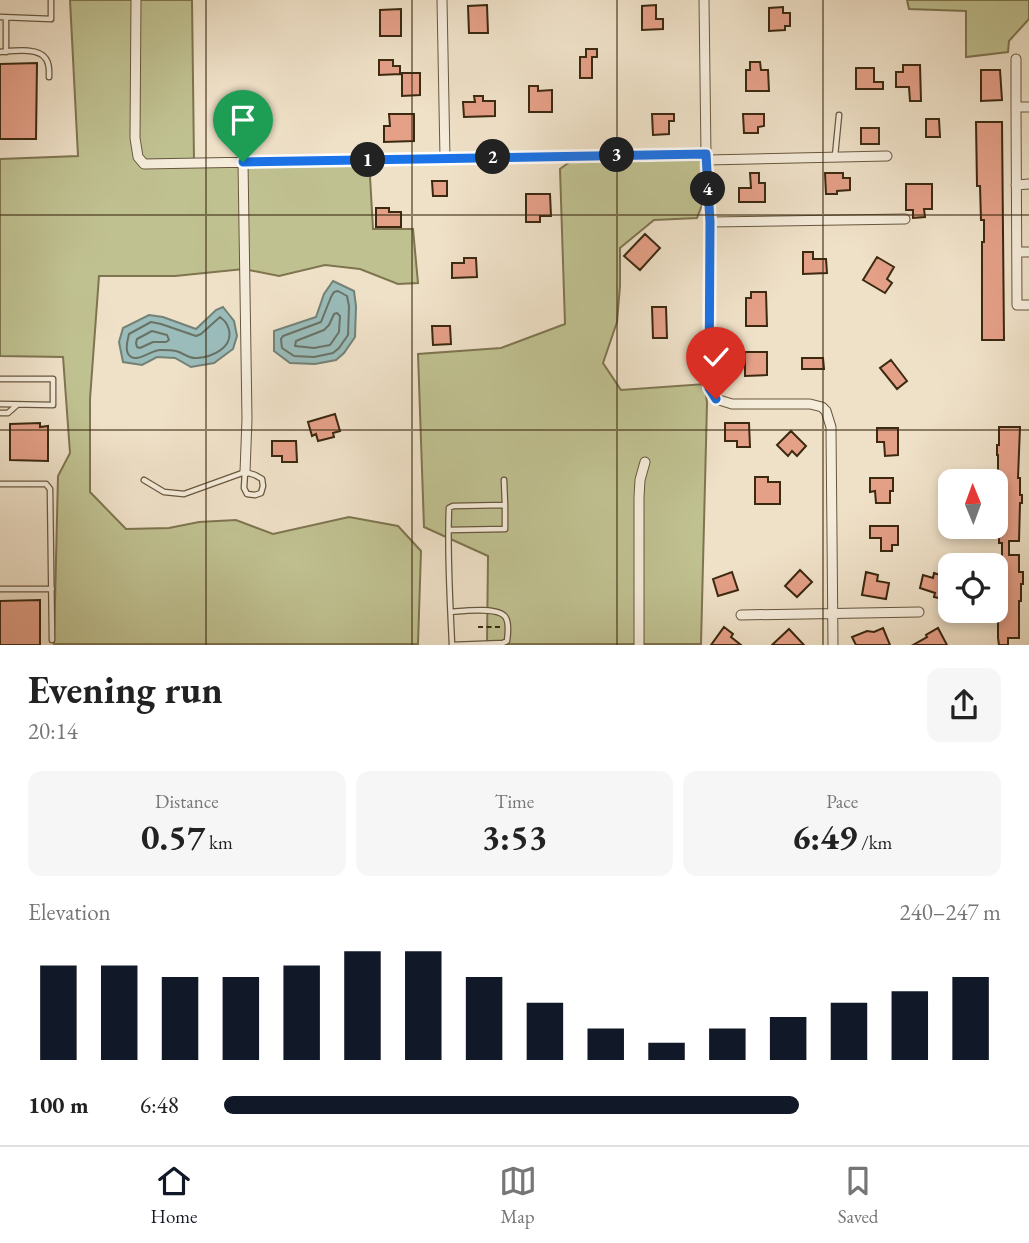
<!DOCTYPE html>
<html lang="en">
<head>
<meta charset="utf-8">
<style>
	body { margin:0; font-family:"EB Garamond",serif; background:#f6f6f6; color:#222; height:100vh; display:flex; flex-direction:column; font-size:26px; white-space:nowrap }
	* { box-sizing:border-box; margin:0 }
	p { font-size:23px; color:#767676 }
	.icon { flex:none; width:38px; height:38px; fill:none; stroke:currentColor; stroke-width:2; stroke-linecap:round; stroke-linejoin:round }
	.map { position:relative; height:645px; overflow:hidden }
	.sheet { display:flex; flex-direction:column; background:#fff; flex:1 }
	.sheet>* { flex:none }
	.needle { width:46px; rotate:359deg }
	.tools { position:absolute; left:938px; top:469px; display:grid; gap:14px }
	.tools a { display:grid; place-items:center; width:70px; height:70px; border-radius:14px; background:#fff; box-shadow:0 4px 10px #0003; font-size:35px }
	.pin { position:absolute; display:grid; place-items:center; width:60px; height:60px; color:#fff; margin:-72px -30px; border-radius:50% 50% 50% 0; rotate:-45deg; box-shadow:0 0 7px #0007 }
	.pin .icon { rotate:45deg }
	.km { position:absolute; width:35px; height:35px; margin:-18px; border-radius:50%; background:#222; color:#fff; font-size:19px; line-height:35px; text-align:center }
	.round { display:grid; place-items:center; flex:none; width:74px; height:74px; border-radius:14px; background:#f6f6f6 }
	.summary { display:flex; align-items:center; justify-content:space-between; height:119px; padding:0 28px }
	h1 { font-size:38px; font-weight:700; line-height:52px }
	.figures { display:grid; grid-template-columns:repeat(3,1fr); gap:10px; height:119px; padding:7px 28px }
	.figures div { display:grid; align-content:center; border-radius:14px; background:#f6f6f6; text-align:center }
	.figures b { font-size:35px; font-weight:700 }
	.figures small { font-size:19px; font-weight:400 }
	.figures p { font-size:19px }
	.chart { height:196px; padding:14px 28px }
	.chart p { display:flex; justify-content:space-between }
	.chart svg { width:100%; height:126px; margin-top:7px; stroke:#111827; stroke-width:6 }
	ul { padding:0 28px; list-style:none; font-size:23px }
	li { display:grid; grid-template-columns:112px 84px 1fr; align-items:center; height:52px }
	li i { height:18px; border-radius:9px; background:#111827 }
	.dock { display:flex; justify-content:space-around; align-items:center; height:98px; border-top:2px solid #e0e0e0; background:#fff; font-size:19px; color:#767676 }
	.dock a { display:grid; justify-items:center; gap:4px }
	.dock .on { color:#111827 }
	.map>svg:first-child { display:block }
	.green { fill:#c0c191; stroke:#7e7550; stroke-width:2 }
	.water { fill:#9abcba; stroke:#748176; stroke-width:2 }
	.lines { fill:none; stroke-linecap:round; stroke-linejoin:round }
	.shore { stroke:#6a7265; stroke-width:2 }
	.building { fill:#e5a088; stroke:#3b2910; stroke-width:2 }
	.lane-casing { stroke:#68573e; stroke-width:7 }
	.street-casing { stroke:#68573e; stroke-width:11 }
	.path { stroke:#3b2910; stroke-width:2; stroke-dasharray:5 3.5; stroke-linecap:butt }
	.lane { stroke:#f5ecdb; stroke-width:4.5 }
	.street { stroke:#f5ecdb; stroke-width:9 }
	.route-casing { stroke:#fff; stroke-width:14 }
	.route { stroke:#1a73e8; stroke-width:9 }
	.grid { fill:none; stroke:#3b2910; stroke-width:2; stroke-opacity:0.55 }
</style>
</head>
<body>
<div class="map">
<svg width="1029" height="645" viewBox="0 0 1029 645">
	<rect width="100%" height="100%" fill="#efe1c8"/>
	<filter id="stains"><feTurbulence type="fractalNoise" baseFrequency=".00286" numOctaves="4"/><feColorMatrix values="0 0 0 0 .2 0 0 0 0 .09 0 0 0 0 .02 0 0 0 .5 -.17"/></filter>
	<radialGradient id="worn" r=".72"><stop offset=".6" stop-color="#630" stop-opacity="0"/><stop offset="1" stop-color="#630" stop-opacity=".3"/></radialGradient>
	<path class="green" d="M70,0H192L194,160L369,159L373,229H413L418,283L398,284L360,269L325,265L279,276L244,269L175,276H99L90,399V492L126,529L169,528L199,522L236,520L273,534L349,517L398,526L421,551L418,644H54L58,476L70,453L63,357L0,356V159L78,156Z
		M907,0H1029V19L1009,41L1008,52L966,57V11L909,9Z
		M700,160L706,194L697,218L654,220L620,248V286L617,322L603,363L621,390L705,384L707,403L701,644H487L488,556L424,527L418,354L501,348L565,324L560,169L571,161Z"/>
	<path class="water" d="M333,281L354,291L356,306L355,337L344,353L336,360L315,364L290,363L274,351V331L316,317L324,294Z
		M223,307L234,321L237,336L233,349L214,363L191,367L175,358L157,357L142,365L123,362L119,342L123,328L149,315L163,317L196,329L216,310Z"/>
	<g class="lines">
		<path class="shore" d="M338,291L347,296L349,306L348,335L339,348L333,353L314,357L294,356L282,348L281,339L283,336L321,322L331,297L334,292Z
			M337,313L340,316L339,332L330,345L314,348L295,346L296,341L324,330L329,325L334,314Z
			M220,317C225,321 227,323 229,330C233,348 212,357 197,358C188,359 184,353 176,351C171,350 165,350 160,350C151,350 136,364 129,355C124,350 128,339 129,334L151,322L161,324L196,336L201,334Z
			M152,331L167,335L169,340L166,342H153L140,348L137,347L136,343L137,339Z"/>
	</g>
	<path class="building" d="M487,5L488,33H469L468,6Z
		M656,5V19H663V29L642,30V6Z
		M783,7V13H790V26H785V30L769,31V8Z
		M401,9V36H380V10Z
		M586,49H597V57H592V78H580V57H586Z
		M379,60H393V66H400V74L379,75Z
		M750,62H760L761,70H768L769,91H746V70H750Z
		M37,63L36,139H0V64Z
		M903,65H920L921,101H910L909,87H896V72H903Z
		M856,68H874V82H883V89H856Z
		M981,70H1000L1002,100L981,101Z
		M402,73H420V95L402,96Z
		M529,86H538V91L552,90V112H529Z
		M474,96H483V101H495V116L464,117L463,102H475Z
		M389,114H414V141L384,142V126H390Z
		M652,114H674V121H669V134L653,135Z
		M743,114H764V126L758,127V133H744Z
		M926,119H939L940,137H926Z
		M976,122H1002L1004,340H982V242H984V220H981L980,186H977Z
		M861,128H879V144H861Z
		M750,173H759V183H765V202H739V188H751Z
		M825,173H843V178H850V190L837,191V194H826Z
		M432,181H447V196H433Z
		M906,184H932V209H924L925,217L913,218V210H906Z
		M526,194H550L551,216H540V222H526Z
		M376,208H389V212H401V227H376Z
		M645,234L660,248L640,270L624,256Z
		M803,252H813V259H826L827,273L803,274Z
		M877,257L894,267L887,279L892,283L885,293L863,280Z
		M464,258H476L477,277L452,278V263H464Z
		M751,292H766L767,326H746V298H751Z
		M652,307H666L667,338H653Z
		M432,326H450L451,344L433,345Z
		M745,352H767V375L745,376Z
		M802,358H823L824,369H802Z
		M891,360L907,381L897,389L880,368Z
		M335,414L340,431L333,433L334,437L318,441L316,434L312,436L308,422Z
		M40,423V427L48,426V461L10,460V424Z
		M725,423H749L750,447H737V441H725Z
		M999,427H1020L1018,478H1020V495H1022V503H1020L1019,541H1009V555H1019V572H1023V584H1021V601H1019V638H1008V645H999L998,638V590H1000V572H1002V543H999L1000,491H998V455H997V445H999Z
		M877,428H898V455L885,456L884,442H877Z
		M791,431L806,446L797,456L792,451L788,456L777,445Z
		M272,441H296L297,462H282V456H272Z
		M755,477H768V482H780V504H755Z
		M870,478H893V491H890V503H876L875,491L870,492Z
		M870,526H898V545H892V551H881V538H870Z
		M800,570L812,582L797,597L785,586Z
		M732,572L738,590L718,596L713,579Z
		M866,572L878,575L877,581L889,583L886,599L862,595Z
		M934,573L949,578L943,599L934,597L935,593L920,588L923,575L933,578Z
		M40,600V645H0V601Z
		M724,627L733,634L731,637L741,645H711Z
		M883,628L890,645H856L852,637L867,631L874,632Z
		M938,628L947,645H913L927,637L926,635Z
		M789,629L804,645H772Z"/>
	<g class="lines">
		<defs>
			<path id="lane" d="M0,17L51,19V0
				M6,18V52
				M0,52C13,51 39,47 46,59C50,65 49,71 49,77
				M835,156L839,115
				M0,379H53V405L0,404
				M0,413H8L17,405
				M144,480L164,492L184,494L245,472L255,475L262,479L263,486L261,493L255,495L247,494L244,488L245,472
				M0,484H46L50,489L52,640
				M449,530L505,529V505
				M0,589H52
				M451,612C463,611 500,606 506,618C509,624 508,634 507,641L503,643L452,645C450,599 447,553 449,508L453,506L505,505L504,480"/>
			<path id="street" d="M136,0L135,138L138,157L144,164L706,154
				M442,0L445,158
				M704,0L706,154L710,222L709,388L716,399L732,404H810L822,407L826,411L831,427L833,645
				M1016,59V107
				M1029,107H1016L1017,305H1029
				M707,160L887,156
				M243,162L247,419L245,472
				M1016,185L1029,184
				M710,222L905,219
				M1017,252H1029
				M741,615L919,612
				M639,645V497L640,480L645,462"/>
		</defs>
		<use href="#lane" class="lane-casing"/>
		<use href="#street" class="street-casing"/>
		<path class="path" d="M478,627H500"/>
		<use href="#lane" class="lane"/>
		<use href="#street" class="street"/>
	</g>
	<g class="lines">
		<defs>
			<path id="route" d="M243,162L706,154L710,222L709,388L716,399"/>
		</defs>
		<use href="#route" class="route-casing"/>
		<use href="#route" class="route"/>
	</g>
	<path class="grid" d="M206,0V645M412,0V645M617,0V645M823,0V645M0,215H1029M0,430H1029"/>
	<rect width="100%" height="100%" filter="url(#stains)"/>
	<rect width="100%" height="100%" fill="url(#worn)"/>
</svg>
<div class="tools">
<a><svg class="needle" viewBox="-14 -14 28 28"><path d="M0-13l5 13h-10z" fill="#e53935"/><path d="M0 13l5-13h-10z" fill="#767676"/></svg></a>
<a><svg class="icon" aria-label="locate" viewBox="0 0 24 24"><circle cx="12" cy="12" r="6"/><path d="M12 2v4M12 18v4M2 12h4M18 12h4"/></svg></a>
</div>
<div class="pin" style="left:243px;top:162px;background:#1e9e55"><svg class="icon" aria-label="arrive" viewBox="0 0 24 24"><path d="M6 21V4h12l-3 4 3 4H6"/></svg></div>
<div class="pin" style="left:716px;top:399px;background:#d93025"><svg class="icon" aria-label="check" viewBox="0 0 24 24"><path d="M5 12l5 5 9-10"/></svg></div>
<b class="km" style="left:368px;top:160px">1</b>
<b class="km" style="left:493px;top:157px">2</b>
<b class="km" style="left:617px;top:155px">3</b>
<b class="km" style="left:708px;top:189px">4</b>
</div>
<section class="sheet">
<div class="summary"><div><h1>Evening run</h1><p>20:14</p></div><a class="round"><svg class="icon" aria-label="share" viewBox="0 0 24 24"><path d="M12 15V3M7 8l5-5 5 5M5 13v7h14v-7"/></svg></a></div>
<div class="figures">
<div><p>Distance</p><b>0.57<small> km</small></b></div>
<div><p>Time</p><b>3:53</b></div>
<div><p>Pace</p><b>6:49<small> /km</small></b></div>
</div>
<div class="chart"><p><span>Elevation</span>240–247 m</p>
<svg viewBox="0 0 160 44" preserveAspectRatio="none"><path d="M5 44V11M15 44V11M25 44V15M35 44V15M45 44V11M55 44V6M65 44V6M75 44V15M85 44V24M95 44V33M105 44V38M115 44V33M125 44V29M135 44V24M145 44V20M155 44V15"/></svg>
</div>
<ul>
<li><b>100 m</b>6:48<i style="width:74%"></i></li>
</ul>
</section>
<nav class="dock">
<a class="on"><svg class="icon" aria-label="home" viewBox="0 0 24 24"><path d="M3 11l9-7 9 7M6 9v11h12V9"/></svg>Home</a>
<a><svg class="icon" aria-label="map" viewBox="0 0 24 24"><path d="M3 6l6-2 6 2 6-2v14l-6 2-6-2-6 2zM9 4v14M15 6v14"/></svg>Map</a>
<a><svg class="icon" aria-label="saved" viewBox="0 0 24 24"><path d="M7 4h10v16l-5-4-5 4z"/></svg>Saved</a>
</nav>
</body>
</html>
